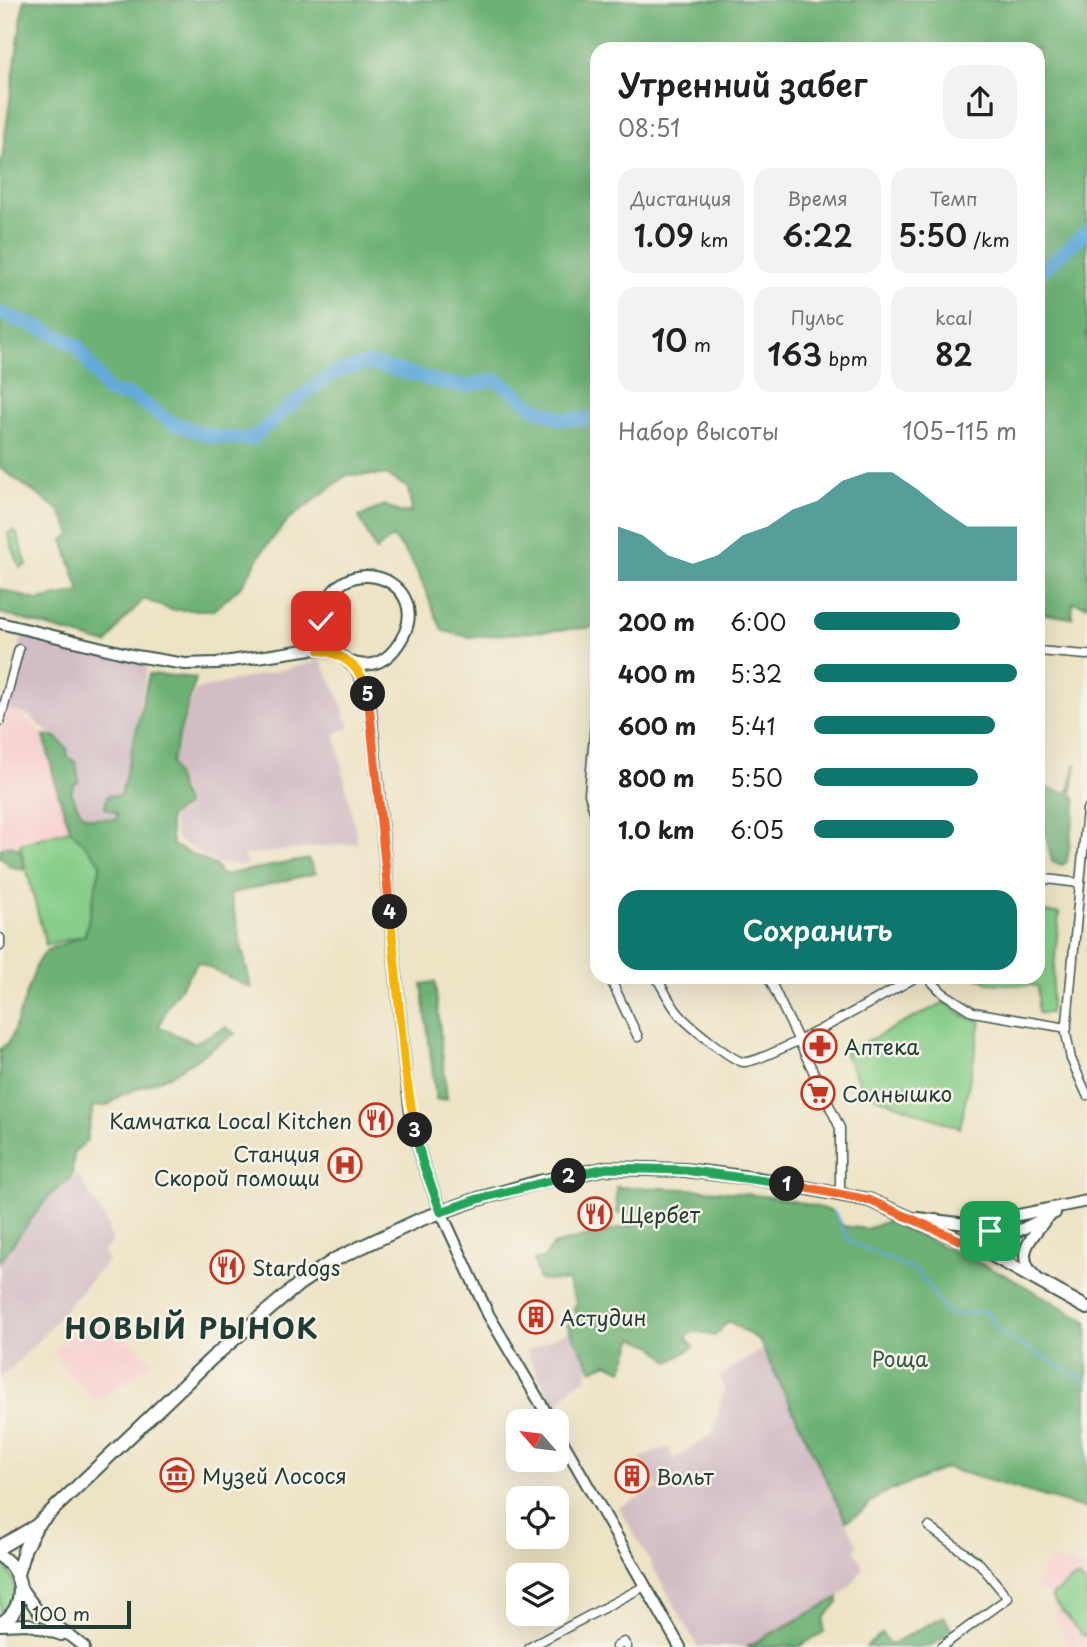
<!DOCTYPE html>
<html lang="ru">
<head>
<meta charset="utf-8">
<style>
	body { margin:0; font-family:"Playpen Sans",sans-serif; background:#f2f2f2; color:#202124; height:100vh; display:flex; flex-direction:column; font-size:26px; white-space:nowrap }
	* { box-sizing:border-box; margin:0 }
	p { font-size:23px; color:#757577 }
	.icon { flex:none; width:38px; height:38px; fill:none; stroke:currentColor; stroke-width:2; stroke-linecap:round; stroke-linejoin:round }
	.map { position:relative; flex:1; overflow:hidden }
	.sheet { position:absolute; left:590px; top:42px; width:455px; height:942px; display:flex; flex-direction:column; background:#fff; border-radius:21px; box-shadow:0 7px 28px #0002 }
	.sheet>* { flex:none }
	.needle { width:46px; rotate:298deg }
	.controls { position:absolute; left:506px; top:1409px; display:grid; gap:14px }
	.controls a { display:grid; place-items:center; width:63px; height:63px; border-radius:14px; background:#fff; box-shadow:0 7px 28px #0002; font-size:35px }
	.scale { position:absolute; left:21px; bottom:18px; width:110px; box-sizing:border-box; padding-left:7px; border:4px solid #1f3d34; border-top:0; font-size:19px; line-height:24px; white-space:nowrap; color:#1f3d34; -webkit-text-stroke:5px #f7f3e8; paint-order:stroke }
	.pin { position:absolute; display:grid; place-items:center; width:60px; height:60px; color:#fff; margin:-30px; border-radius:14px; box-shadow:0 4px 10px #0006 }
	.km { position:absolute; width:35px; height:35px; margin:-18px; border-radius:50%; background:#222; color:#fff; font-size:19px; line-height:35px; text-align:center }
	.round { display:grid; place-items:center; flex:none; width:74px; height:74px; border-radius:21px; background:#f2f2f2 }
	.headline { display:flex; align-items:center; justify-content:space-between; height:119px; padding:0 28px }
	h1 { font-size:32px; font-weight:600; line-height:52px }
	.figures { display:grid; grid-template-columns:repeat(3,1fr); gap:10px; height:119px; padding:7px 28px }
	.figures div { display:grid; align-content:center; border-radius:18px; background:#f2f2f2; text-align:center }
	.figures b { font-size:30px; font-weight:600 }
	.figures small { font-size:19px; font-weight:400 }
	.figures p { font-size:19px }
	.chart { height:196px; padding:14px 28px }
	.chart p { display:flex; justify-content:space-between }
	.chart svg { width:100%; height:126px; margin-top:7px; fill:#0f766e; opacity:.7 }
	.button { display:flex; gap:14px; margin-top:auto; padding:14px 28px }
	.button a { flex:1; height:80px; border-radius:21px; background:#0f766e; color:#fff; font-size:28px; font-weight:600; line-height:80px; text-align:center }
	ul { padding:0 28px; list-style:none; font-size:23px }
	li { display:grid; grid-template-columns:112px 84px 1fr; align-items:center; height:52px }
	li i { height:18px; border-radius:9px; background:#0f766e }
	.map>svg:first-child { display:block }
	.built { fill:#f7cfd0 }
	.industrial { fill:#d2bdc5 }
	.green { fill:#87ce89; stroke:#53865e; stroke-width:2 }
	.forest { fill:#6db175; stroke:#467754; stroke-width:2 }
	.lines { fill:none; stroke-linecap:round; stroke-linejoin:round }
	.stream { stroke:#63aada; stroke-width:2.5 }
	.river { stroke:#63aada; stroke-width:14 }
	.street-casing { stroke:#3e564a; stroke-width:11 }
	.secondary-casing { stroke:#3e564a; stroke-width:14 }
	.primary-casing { stroke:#3e564a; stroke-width:16 }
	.street { stroke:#fff; stroke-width:8 }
	.secondary { stroke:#fff; stroke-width:10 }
	.primary { stroke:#fff; stroke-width:12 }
	.split-1-casing { stroke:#fff; stroke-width:14 }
	.split-2-casing { stroke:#fff; stroke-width:14 }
	.split-3-casing { stroke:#fff; stroke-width:14 }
	.split-4-casing { stroke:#fff; stroke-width:14 }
	.split-5-casing { stroke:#fff; stroke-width:14 }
	.split-6-casing { stroke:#fff; stroke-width:14 }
	.split-1 { stroke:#f0652b; stroke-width:9 }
	.split-2 { stroke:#22a559; stroke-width:9 }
	.split-3 { stroke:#22a559; stroke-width:9 }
	.split-4 { stroke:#f5b400; stroke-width:9 }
	.split-5 { stroke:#f0652b; stroke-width:9 }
	.split-6 { stroke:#f5b400; stroke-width:9 }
	.labels { text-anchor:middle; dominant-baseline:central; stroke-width:5; stroke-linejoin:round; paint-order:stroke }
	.poi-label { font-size:21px; fill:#1f3d34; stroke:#f7f3e8; text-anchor:start }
	.park-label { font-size:21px; fill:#345a45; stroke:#f7f3e8 }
	.district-label { font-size:28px; font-weight:bold; letter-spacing:2px; fill:#1f3d34; stroke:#f7f3e8 }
</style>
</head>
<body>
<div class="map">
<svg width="1087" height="1647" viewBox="0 0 1087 1647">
	<rect width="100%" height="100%" fill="#f7f3e8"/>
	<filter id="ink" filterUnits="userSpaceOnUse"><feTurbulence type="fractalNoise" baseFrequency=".0143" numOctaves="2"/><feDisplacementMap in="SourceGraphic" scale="14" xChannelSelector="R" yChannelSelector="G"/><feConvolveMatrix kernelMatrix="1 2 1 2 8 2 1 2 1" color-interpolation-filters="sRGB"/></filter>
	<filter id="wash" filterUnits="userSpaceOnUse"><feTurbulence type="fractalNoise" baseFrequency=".00686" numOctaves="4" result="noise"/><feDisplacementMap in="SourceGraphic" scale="28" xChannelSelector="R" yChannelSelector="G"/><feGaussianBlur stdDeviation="1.57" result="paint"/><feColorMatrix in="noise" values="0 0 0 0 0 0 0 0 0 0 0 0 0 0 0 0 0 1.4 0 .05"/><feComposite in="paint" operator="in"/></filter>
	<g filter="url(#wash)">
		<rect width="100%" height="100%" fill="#ede3c5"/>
		<path class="built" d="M6,709L19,713L48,738L73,829L0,847V730Z
			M94,1312H102L152,1363L97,1401L63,1369L55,1351Z
			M1049,1560L1082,1566L1087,1572V1647H1069L1058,1625L1049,1595L1035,1590V1583Z"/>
		<path class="industrial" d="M22,637L148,663L116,819L84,817L77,811L71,795L73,786L79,781L76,763L68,757L67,749L31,717L7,708Z
			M321,661L336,690L350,728L335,733L358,843L244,855L247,866L218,863L177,839L172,818L189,807L172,763L195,690Z
			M78,1175L105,1219L112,1242L102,1253L108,1260L36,1343L0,1379V1263L51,1196Z
			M571,1330L589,1365L585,1379L575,1384L555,1407L526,1351Z
			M766,1347L858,1547L854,1549L863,1568L854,1582L838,1598L744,1647H698L619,1507L658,1488L640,1458L669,1447L673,1460L713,1433L724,1389L719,1376Z"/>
		<path class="green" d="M13,530L17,534L27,565L20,568L8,534Z
			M73,829L101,862L85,935L46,945L20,844Z
			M1038,912L1059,913L1050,1013H1038V986L988,983L978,977L1038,976Z
			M945,1002L964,1016L981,1021L960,1128L865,1093L844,1053Z
			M0,1562C22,1583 18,1598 0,1619Z
			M1078,1578L1087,1586V1637L1081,1634L1052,1599L1053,1594L1073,1579Z"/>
		<path class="forest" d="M24,0H1087V606L1073,602L1072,618L1038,613V49H597V627L468,637L443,631C426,599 420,563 392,537L376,551L359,517L385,505L399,512H412L408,488L386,475H347L288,520L265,548L242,585L214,610H171L144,599L122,622L107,644L0,613V589L37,600L80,592L63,540L72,535L60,511L0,468V173Z
			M149,674L196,678L171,763L186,806L169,817L172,845L215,865L222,875L308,859L316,873L230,894L251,988L198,962L167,1007L159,1027L194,1043L226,1027L235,1034L169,1076L121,1095L107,1106H93C92,1119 87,1128 87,1141L74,1152L72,1177L50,1195L0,1261V1049L10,1041L38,961L47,950L85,935L101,863L70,829L58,793L44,736L56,737L67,749L68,757L76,763L79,781L73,786L71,794L73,795C83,824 88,817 116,819L117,813L105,808L107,796L121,795Z
			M1076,763L1072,793L1076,802L1067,862L1062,865L1052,862L1045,833V812L1038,810V787L1068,793Z
			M10,845L20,849L24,870L8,866V862L0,857V849Z
			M435,982L447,1099L436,1100L422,984Z
			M616,1187C686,1188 768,1190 834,1212L843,1226L866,1229L888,1221L1005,1275L1087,1321V1509L946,1468L880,1495L860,1513L846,1521L759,1340L728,1321L715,1336L696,1331L686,1337L694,1347L670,1362L654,1346L634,1338L622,1370L607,1363L592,1370L567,1325L578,1318L573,1309L577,1303L567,1281L539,1280L534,1260L543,1259L553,1245L641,1223L642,1215L617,1213Z
			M838,1598V1602L824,1618V1632L798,1647H746Z
			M944,1616L952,1632L929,1647H866L882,1633L890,1645Z"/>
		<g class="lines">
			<path class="stream" d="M834,1212L850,1242L919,1272L944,1310L954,1315L986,1311L1000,1333L1087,1382"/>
			<path class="river" d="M1038,274L1087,231
				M0,313L48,331L78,347L108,392L132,396L172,423L214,437L252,439L312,388L338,371L370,363L447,384L468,386L494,380L503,384L535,408L562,419H597"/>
		</g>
	</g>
	<g filter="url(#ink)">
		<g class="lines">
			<defs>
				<path id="street" d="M1038,651L1087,655
					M597,699L589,794L597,822
					M0,721L19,649
					M1087,809L1066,1033L1071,1059L1087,1095
					M1038,878L1079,883
					M0,938V946
					M609,976L638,1037
					M656,976C663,989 670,1003 679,1014C687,1024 731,1060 743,1062C762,1065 893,990 918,976
					M768,976L840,1128V1194
					M926,976L943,993L973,1012L1067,1028
					M929,1527L980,1564L1008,1598L941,1647
					M530,1647L645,1586
					M616,1647L624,1642L627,1647"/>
				<path id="secondary" d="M0,623L136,656L185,664L217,663L312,649L329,651L343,657L356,669L367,689L370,706L405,1068L411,1114L422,1161L441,1212L488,1314L551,1421
					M320,650C309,530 454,575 394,650C382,664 368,668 350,662
					M918,1218L966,1224L979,1223L1087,1201
					M973,1246L990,1231L1011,1222
					M981,1249L1055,1213
					M1037,1278C1012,1256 1031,1238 1047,1218
					M556,1430L680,1647
					M20,1587L38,1611L84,1647
					M0,1625L29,1624L61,1635"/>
				<path id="primary" d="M0,1547L36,1526L211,1359L299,1284L336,1259L419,1220L478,1199L539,1182L607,1168L685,1170L759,1179L869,1200L981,1249L1087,1308
					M0,1556C26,1573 27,1608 0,1624
					M17,1574L25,1548L35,1529"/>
			</defs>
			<use href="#street" class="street-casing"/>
			<use href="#secondary" class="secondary-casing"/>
			<use href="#primary" class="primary-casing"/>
			<use href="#street" class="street"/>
			<use href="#secondary" class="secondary"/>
			<use href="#primary" class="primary"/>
		</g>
	</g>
	<g class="lines" filter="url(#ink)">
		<defs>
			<path id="split-1" d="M787,1184L869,1200L973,1246L990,1231"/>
			<path id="split-2" d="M569,1176L607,1168L685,1170L787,1184"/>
			<path id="split-3" d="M415,1130L422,1161L441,1212L478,1199L569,1176"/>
			<path id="split-4" d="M390,912L405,1068L415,1130"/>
			<path id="split-5" d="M368,694L390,912"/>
			<path id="split-6" d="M321,621L320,650C345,654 362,669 368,694"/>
		</defs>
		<use href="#split-1" class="split-1-casing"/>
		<use href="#split-2" class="split-2-casing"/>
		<use href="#split-3" class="split-3-casing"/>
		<use href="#split-4" class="split-4-casing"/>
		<use href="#split-5" class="split-5-casing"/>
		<use href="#split-6" class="split-6-casing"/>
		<use href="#split-1" class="split-1"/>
		<use href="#split-2" class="split-2"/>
		<use href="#split-3" class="split-3"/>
		<use href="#split-4" class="split-4"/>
		<use href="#split-5" class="split-5"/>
		<use href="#split-6" class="split-6"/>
	</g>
	<defs>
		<symbol id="pharmacy-ring" viewBox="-11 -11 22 22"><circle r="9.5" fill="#f7f3e8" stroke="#c8321e" stroke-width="1.5"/><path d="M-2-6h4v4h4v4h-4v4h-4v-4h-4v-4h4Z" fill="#c8321e"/></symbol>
		<symbol id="supermarket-ring" viewBox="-11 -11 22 22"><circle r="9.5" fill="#f7f3e8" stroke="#c8321e" stroke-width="1.5"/><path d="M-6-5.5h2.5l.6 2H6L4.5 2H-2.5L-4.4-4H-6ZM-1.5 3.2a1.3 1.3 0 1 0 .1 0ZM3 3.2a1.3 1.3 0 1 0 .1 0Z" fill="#c8321e"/></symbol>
		<symbol id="restaurant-ring" viewBox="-11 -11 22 22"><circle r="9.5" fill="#f7f3e8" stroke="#c8321e" stroke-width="1.5"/><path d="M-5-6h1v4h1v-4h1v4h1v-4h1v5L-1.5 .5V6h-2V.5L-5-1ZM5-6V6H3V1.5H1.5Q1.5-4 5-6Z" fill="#c8321e"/></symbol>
		<symbol id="hospital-ring" viewBox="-11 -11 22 22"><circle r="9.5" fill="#f7f3e8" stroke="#c8321e" stroke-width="1.5"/><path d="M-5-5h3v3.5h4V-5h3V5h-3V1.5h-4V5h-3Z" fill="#c8321e"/></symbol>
		<symbol id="building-ring" viewBox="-11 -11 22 22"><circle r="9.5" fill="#f7f3e8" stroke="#c8321e" stroke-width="1.5"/><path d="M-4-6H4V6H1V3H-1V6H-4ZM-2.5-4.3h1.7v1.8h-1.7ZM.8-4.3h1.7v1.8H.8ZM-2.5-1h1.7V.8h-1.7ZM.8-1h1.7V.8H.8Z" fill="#c8321e"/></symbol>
		<symbol id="museum-ring" viewBox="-11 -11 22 22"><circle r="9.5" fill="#f7f3e8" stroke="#c8321e" stroke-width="1.5"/><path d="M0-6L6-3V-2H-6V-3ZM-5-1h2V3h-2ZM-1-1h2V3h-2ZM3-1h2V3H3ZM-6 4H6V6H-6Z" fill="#c8321e"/></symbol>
	</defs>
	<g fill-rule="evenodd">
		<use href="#pharmacy-ring" x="801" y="1027" width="38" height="38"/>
		<use href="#supermarket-ring" x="799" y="1074" width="38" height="38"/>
		<use href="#restaurant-ring" x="357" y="1101" width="38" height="38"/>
		<use href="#hospital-ring" x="326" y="1146" width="38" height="38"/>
		<use href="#restaurant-ring" x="576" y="1195" width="38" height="38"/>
		<use href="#restaurant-ring" x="208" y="1248" width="38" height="38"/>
		<use href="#building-ring" x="517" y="1298" width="38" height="38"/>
		<use href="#museum-ring" x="158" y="1456" width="38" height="38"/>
		<use href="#building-ring" x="613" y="1457" width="38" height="38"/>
	</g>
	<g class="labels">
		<g class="poi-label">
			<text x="844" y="1046">Аптека</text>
			<text x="842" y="1093">Солнышко</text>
			<text x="352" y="1120" text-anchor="end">Камчатка Local Kitchen</text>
			<text x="320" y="1153" text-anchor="end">Станция<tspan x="320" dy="24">Скорой помощи</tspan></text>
			<text x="620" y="1214">Щербет</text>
			<text x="252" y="1267">Stardogs</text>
			<text x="560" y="1317">Астудин</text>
			<text x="202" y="1475">Музей Лосося</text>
			<text x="656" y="1476">Вольт</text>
		</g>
		<g class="park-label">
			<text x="900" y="1358">Роща</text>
		</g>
		<g class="district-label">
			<text x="192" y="1327">НОВЫЙ РЫНОК</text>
		</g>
	</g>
</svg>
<div class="controls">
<a><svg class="needle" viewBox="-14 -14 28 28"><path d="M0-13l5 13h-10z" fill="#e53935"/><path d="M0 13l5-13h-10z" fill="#757577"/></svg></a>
<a><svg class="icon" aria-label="locate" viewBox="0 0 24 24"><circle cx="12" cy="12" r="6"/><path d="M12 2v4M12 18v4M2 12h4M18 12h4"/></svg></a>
<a><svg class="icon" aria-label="layers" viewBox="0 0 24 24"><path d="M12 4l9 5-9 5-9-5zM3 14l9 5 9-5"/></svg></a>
</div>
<div class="scale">100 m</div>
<div class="pin" style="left:990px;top:1231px;background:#1e9e55"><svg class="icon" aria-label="arrive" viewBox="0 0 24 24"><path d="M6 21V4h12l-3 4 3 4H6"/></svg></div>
<div class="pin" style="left:321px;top:621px;background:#d93025"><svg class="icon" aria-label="check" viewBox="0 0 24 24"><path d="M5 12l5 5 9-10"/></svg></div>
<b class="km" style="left:787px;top:1184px">1</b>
<b class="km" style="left:569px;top:1176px">2</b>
<b class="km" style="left:415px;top:1130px">3</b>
<b class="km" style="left:390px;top:912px">4</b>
<b class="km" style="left:368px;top:694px">5</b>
<section class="sheet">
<div class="headline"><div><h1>Утренний забег</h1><p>08:51</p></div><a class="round"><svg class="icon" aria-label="share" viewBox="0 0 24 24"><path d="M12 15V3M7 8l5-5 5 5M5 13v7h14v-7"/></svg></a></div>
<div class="figures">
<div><p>Дистанция</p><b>1.09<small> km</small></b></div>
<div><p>Время</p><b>6:22</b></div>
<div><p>Темп</p><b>5:50<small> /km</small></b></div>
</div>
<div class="figures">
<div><b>10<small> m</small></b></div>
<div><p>Пульс</p><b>163<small> bpm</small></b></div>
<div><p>kcal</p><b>82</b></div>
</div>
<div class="chart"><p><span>Набор высоты</span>105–115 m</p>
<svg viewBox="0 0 160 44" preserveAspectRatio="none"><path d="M0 44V25L10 28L20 35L30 38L40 35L50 28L60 25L70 19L80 16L90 9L100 6L110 6L120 12L130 19L140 25L150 25L160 25V44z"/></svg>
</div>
<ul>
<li><b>200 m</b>6:00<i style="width:72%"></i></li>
<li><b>400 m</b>5:32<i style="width:100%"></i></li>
<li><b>600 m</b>5:41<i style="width:89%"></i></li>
<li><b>800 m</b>5:50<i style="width:81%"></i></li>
<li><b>1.0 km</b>6:05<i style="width:69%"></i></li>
</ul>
<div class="button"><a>Сохранить</a></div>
</section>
</div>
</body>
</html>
